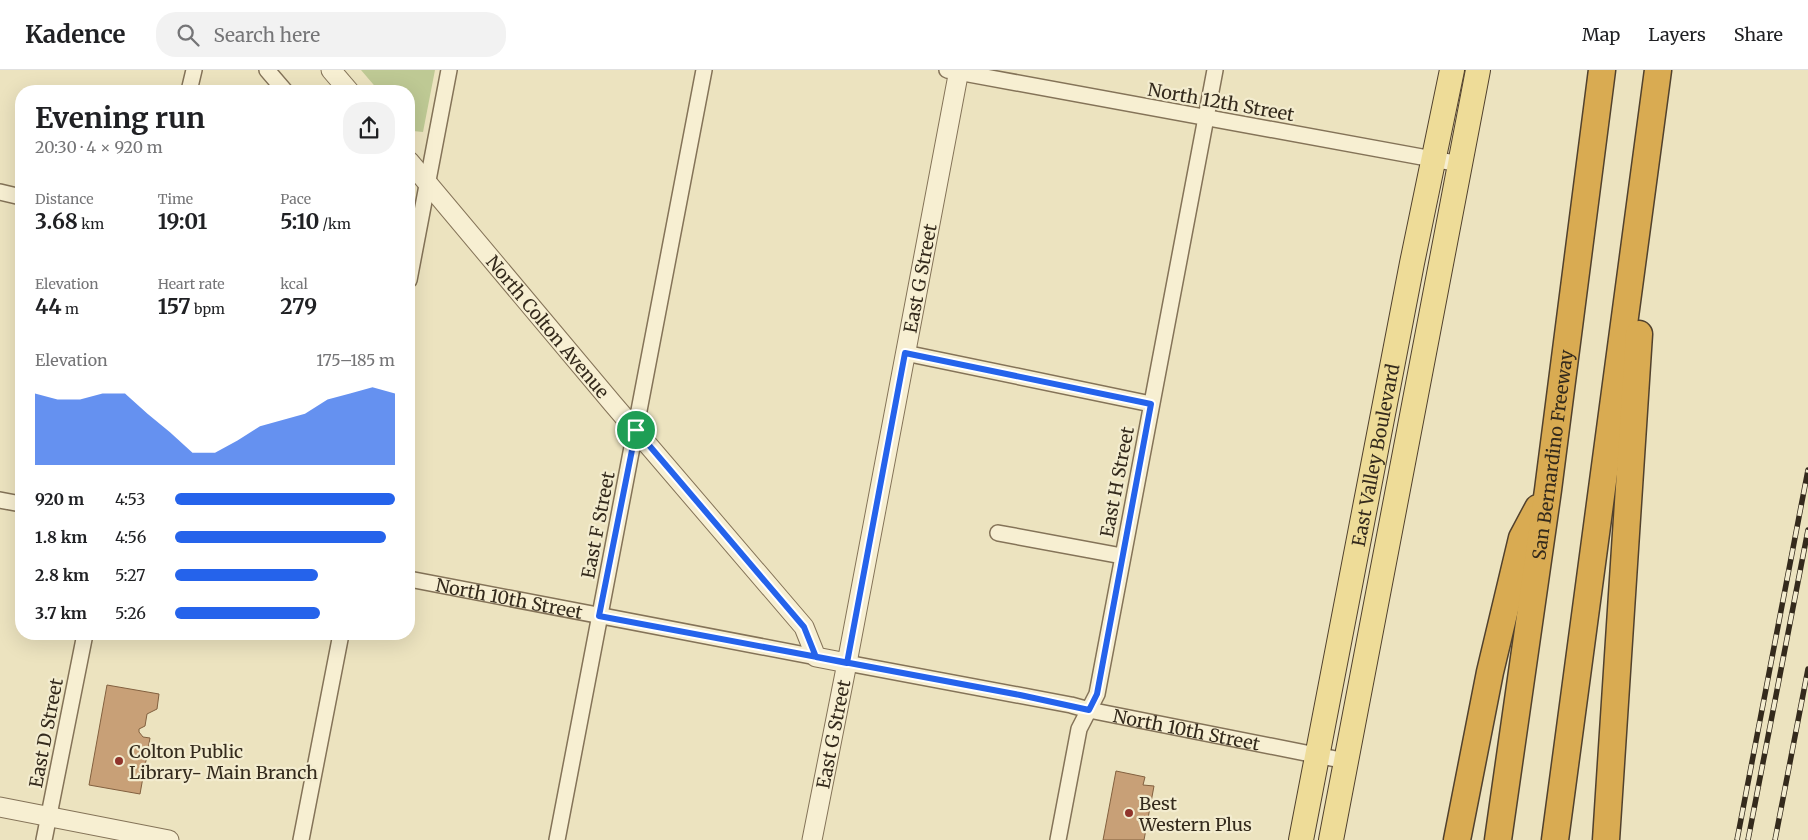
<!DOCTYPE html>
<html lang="en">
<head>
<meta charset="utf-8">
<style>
	body { margin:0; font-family:Merriweather,serif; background:#f2f2f2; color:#202124; height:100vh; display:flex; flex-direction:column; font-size:19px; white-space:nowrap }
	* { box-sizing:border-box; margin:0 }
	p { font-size:16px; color:#757577 }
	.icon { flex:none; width:28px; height:28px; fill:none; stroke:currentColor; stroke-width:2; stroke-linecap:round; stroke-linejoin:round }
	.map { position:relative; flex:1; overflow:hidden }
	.side { position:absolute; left:15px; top:15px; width:400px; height:555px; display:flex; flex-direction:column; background:#fff; border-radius:20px; box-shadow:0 5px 20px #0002 }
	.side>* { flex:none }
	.pin { position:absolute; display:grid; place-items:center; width:42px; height:42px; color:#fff; margin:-21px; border:2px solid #fff; border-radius:50%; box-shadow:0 1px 5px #0007 }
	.round { display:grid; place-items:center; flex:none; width:52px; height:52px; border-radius:20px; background:#f2f2f2 }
	.overview { display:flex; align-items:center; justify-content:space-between; height:85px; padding:0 20px }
	h1 { font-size:28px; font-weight:700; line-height:38px }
	.stats { display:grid; grid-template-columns:repeat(3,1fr); gap:8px; height:85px; padding:5px 20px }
	.stats div { display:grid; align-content:center }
	.stats b { font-size:21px; font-weight:700 }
	.stats small { font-size:14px; font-weight:400 }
	.stats p { font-size:14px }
	.chart { height:140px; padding:10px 20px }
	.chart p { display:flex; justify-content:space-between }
	.chart svg { width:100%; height:90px; margin-top:5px; fill:#2563eb; opacity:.7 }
	ul { padding:0 20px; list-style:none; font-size:16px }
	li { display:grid; grid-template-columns:80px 60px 1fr; align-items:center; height:38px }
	li i { height:12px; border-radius:6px; background:#2563eb }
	header { display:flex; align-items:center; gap:30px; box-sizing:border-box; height:70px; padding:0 25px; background:#fff; border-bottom:1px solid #e0e0e0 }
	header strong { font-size:24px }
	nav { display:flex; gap:28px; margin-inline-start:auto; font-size:18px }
	.search { width:350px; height:45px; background:#f2f2f2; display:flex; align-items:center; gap:12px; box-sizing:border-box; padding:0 18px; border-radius:20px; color:#757577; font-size:19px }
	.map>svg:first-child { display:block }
	.green { fill:#bec994 }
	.building { fill:#c8a077; stroke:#82603f }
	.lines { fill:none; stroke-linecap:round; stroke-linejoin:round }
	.minor-casing { stroke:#847358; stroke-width:18 }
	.tertiary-casing { stroke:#847358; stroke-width:21 }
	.primary-casing { stroke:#51412d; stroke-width:26 }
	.motorway-casing { stroke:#51412d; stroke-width:29 }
	.minor { stroke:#f7efd2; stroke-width:15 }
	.tertiary { stroke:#f7efd2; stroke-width:19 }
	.primary { stroke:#eedc98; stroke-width:24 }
	.motorway { stroke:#d9ab52; stroke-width:26 }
	.rail-casing { stroke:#342a1c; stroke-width:5.5 }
	.rail { stroke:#f3eccf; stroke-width:4; stroke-dasharray:11; stroke-linecap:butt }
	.route-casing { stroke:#fff; stroke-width:10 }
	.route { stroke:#2563eb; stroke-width:6 }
	.poi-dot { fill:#90342b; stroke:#f3eccf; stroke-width:2 }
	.labels { text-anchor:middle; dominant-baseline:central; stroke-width:4.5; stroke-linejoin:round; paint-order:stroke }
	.street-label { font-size:18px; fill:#342a1c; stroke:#f3eccf }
	.poi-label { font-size:18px; fill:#342a1c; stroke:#f3eccf; text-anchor:start }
</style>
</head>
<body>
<header>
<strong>Kadence</strong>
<div class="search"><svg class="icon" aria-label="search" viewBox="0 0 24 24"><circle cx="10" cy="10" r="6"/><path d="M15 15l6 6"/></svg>Search here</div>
<nav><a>Map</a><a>Layers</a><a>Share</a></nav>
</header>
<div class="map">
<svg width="1808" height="770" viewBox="0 0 1808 770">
	<rect width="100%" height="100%" fill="#ece3bf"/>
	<path class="green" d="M361,0H435L423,62L413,61L409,56V21H379Z"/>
	<path class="building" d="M107,615L159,624L157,639L147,644L145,656L139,659V662L143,667L150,668L140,724L89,715Z
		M1116,701L1145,707L1143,715L1154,716L1144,770H1103Z"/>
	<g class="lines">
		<defs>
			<g id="minor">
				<path d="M267,0L285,21"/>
				<path d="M947,0L1460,94"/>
				<path d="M189,21L194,0"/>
				<path d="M0,122L21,127"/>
				<path d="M409,210L449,0"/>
				<path d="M905,283L1151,334"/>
				<path d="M0,430L21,434"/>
				<path d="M998,463L1122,486"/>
				<path id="s1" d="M409,509L816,587"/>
				<path id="s2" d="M847,593L1071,635L1089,640L1346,691"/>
				<path d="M44,770L85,564"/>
				<path d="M301,770L341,564"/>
				<path d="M557,770L704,0"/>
				<path d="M1058,770L1079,659L1097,624L1215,0"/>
			</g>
			<g id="tertiary">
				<path d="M331,0L349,21"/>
				<path id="s3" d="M409,91L613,334L804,557L816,587L847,593"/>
				<path d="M0,737L169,770"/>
				<path id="s4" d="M812,770L847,593L959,0"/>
			</g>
			<g id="primary">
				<path id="s5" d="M1301,770L1412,193L1452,0"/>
				<path d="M1331,770L1478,0"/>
			</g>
			<g id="motorway">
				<path d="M1457,770L1490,602L1522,468L1538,438"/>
				<path id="s6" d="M1498,770L1548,420L1602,0"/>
				<path d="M1555,770L1658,0"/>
				<path d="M1606,770L1639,264"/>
			</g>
		</defs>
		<use href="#minor" class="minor-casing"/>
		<use href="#tertiary" class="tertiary-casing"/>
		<use href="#primary" class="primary-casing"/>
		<use href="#motorway" class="motorway-casing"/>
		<use href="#minor" class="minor"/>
		<use href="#tertiary" class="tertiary"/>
		<use href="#primary" class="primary"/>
		<use href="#motorway" class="motorway"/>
		<defs>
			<path id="rail" d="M1737,770L1808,400
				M1748,770L1808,460
				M1775,770L1808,599"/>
		</defs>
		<use href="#rail" class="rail-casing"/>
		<use href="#rail" class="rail"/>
	</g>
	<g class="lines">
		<defs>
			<path id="route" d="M636,360L599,546L1020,625L1089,640L1097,624L1151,334L905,283L847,593L816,587L804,557L636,360"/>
		</defs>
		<use href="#route" class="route-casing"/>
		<use href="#route" class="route"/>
	</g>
	<g class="poi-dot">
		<circle cx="119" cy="691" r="5"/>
		<circle cx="1129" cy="743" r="5"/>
	</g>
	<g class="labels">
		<g class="street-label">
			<text transform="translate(1221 32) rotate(10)">North 12th Street</text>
			<text stroke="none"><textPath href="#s4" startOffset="572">East G Street</textPath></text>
			<text stroke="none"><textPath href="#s3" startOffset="216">North Colton Avenue</textPath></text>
			<text stroke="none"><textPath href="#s5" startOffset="392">East Valley Boulevard</textPath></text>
			<text stroke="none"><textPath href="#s6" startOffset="389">San Bernardino Freeway</textPath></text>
			<text transform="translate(1117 412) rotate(-79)">East H Street</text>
			<text transform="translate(598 455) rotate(-79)">East F Street</text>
			<text stroke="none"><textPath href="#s1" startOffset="102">North 10th Street</textPath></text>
			<text stroke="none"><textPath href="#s2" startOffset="346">North 10th Street</textPath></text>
			<text transform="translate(46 663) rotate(-79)">East D Street</text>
			<text stroke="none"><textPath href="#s4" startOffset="108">East G Street</textPath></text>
		</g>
		<g class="poi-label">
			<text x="129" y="681">Colton Public<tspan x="129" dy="21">Library- Main Branch</tspan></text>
			<text x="1139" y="733">Best<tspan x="1139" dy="21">Western Plus</tspan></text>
		</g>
	</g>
</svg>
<div class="pin" style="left:636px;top:360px;background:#1e9e55"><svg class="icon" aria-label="arrive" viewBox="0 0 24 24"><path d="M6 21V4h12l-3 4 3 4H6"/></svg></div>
<section class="side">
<div class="overview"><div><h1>Evening run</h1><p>20:30 · 4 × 920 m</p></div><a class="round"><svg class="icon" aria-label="share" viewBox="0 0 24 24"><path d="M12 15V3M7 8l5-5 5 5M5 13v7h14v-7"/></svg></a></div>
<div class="stats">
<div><p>Distance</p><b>3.68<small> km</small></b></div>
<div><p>Time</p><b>19:01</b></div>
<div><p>Pace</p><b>5:10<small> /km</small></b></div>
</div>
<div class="stats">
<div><p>Elevation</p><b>44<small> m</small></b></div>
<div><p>Heart rate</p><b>157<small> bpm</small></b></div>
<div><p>kcal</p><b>279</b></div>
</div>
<div class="chart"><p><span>Elevation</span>175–185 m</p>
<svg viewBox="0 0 160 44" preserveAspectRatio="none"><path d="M0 44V9L10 12L20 12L30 9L40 9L50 19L60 28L70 38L80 38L90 32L100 25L110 22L120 19L130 12L140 9L150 6L160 9V44z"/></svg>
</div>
<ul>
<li><b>920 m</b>4:53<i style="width:100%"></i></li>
<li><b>1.8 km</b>4:56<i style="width:96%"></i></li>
<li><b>2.8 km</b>5:27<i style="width:65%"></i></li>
<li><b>3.7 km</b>5:26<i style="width:66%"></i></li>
</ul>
</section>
</div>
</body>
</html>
